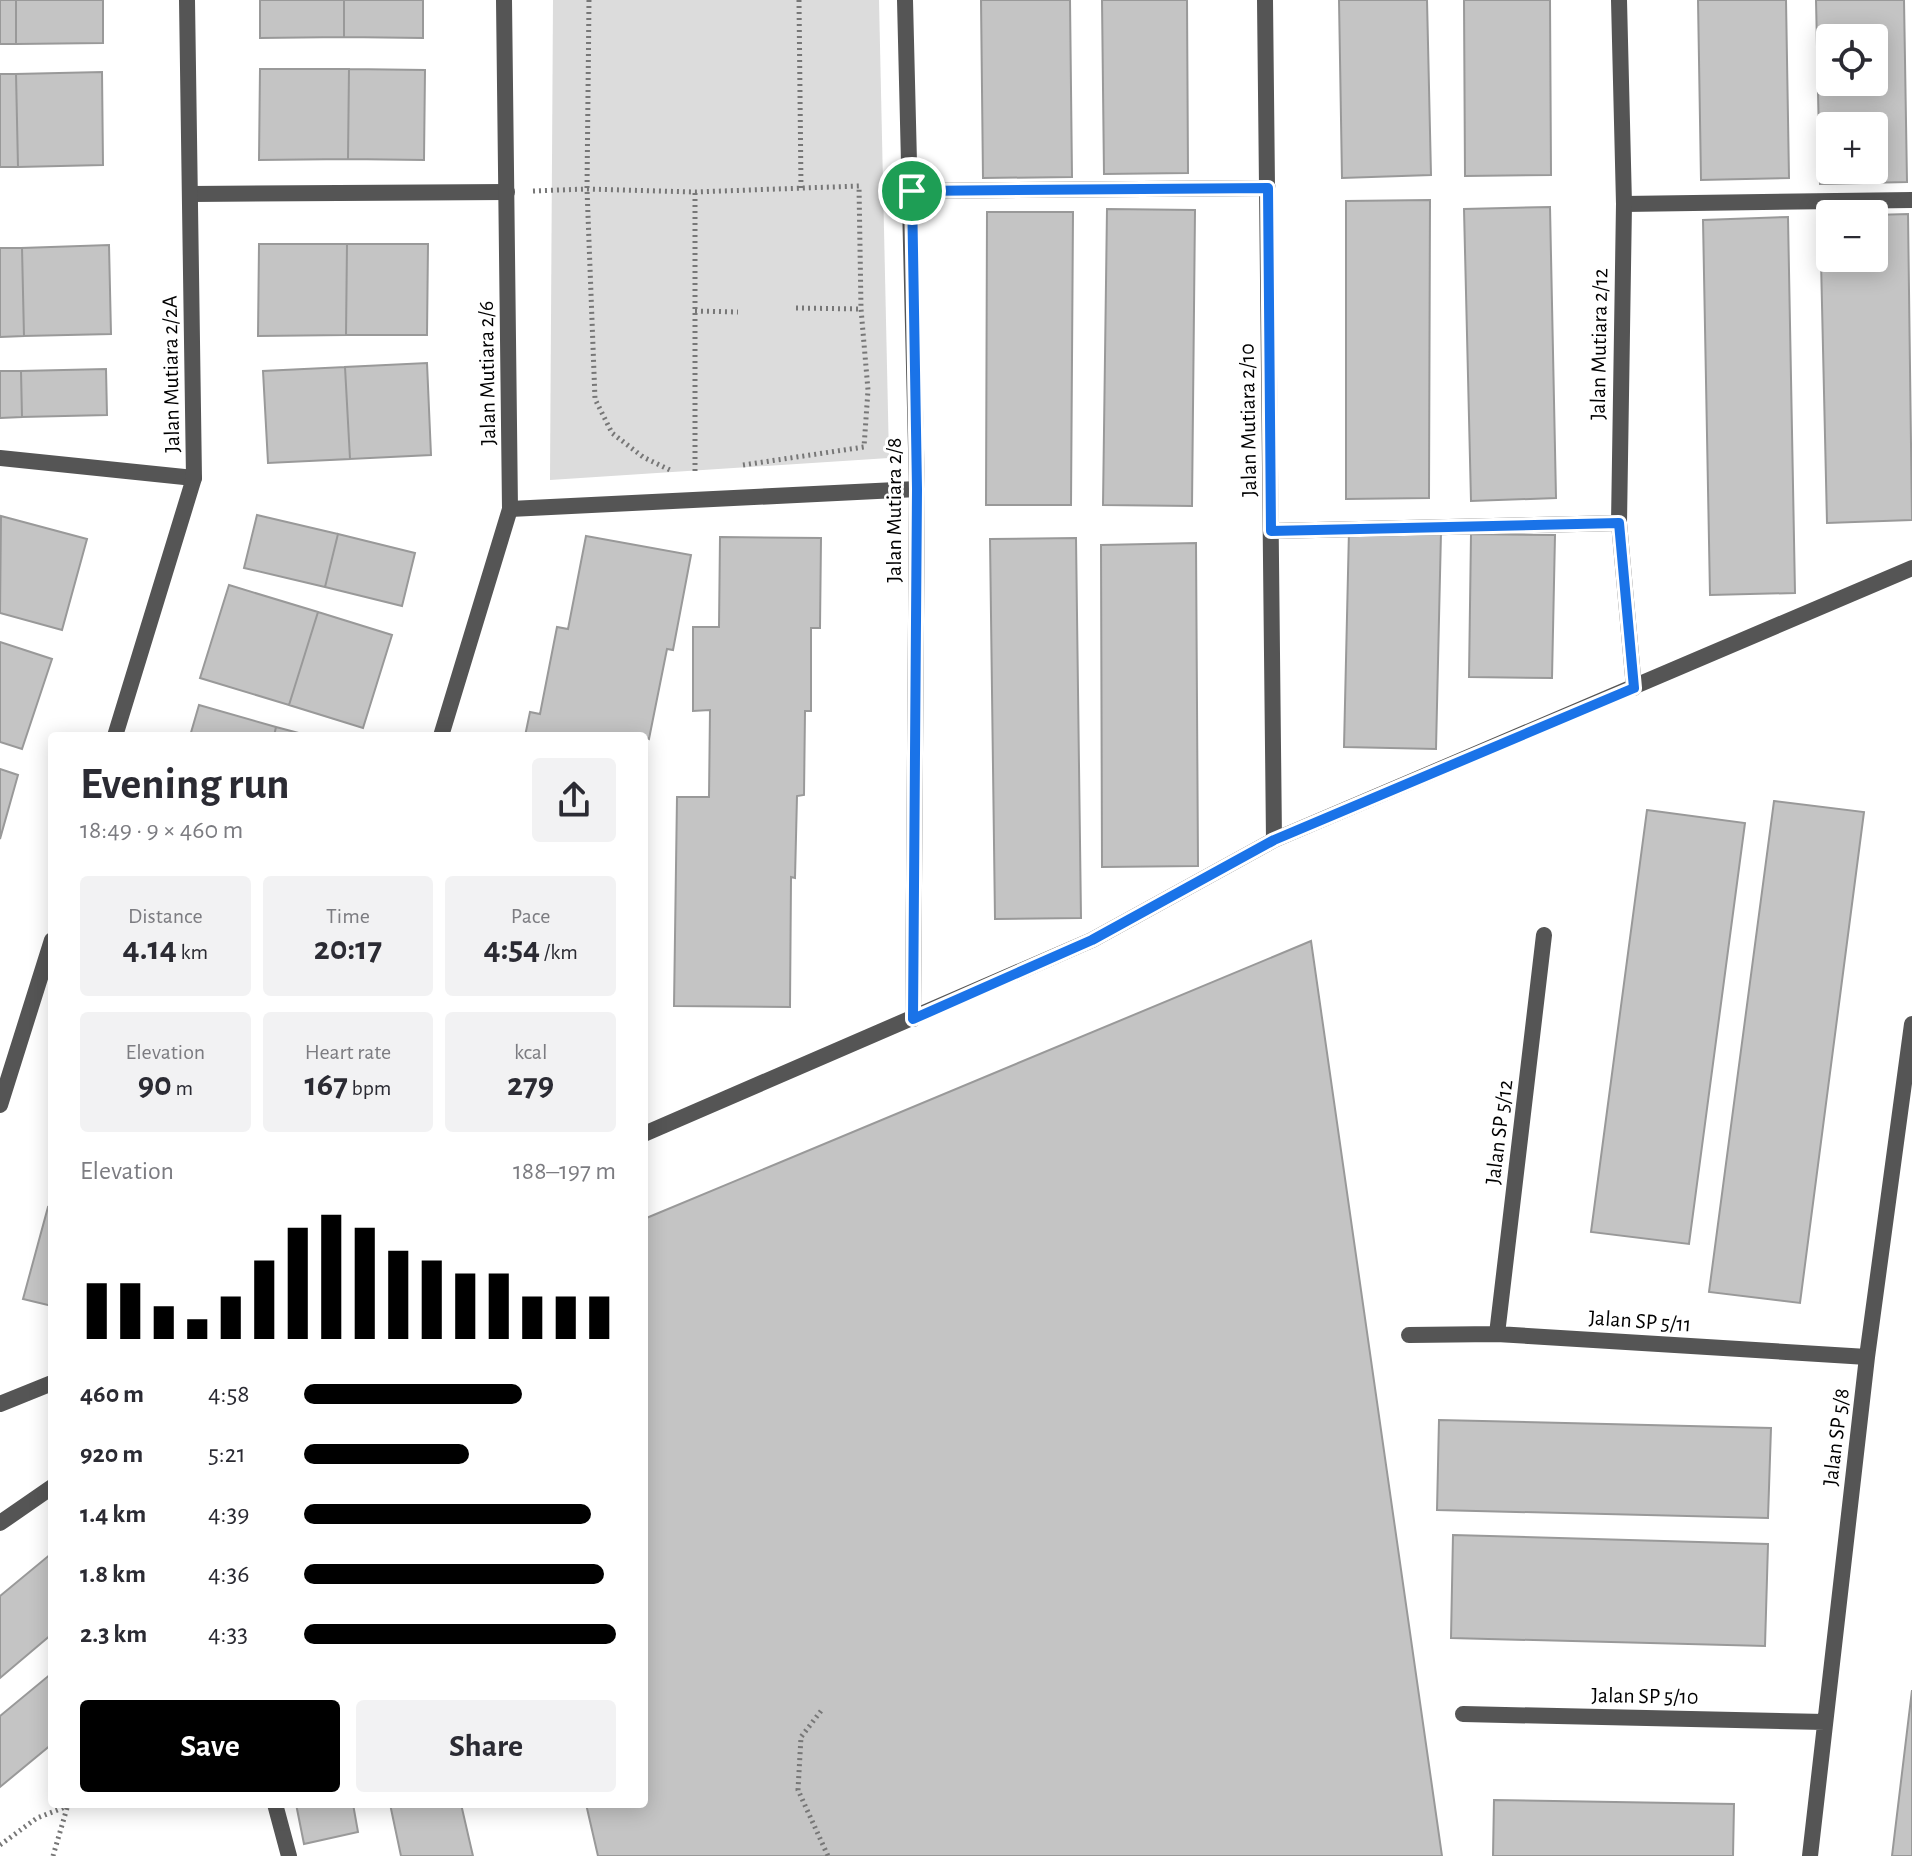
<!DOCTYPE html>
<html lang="en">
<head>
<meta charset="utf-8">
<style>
	body { margin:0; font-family:"Alegreya Sans",sans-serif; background:#f2f2f3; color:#2b2b33; height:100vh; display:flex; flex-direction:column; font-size:30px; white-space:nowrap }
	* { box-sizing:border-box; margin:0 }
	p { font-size:26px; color:#7c7c81 }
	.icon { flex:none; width:44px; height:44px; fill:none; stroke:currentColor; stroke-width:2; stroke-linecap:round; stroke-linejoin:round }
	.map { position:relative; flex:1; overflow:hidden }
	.side { position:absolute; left:48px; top:732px; width:600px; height:1076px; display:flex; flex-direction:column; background:#fff; border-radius:8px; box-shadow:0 4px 20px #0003 }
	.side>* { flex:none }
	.tools { position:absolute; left:1816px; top:24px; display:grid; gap:16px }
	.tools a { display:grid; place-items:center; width:72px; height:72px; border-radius:8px; background:#fff; box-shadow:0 4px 20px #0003; font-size:40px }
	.pin { position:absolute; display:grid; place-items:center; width:68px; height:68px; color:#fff; margin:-34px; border:4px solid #fff; border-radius:50%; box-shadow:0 2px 8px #0007 }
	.round { display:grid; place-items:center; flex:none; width:84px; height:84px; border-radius:8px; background:#f2f2f3 }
	.summary { display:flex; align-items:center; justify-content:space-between; height:136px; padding:0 32px }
	h1 { font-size:44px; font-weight:700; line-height:60px }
	.figures { display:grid; grid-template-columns:repeat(3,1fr); gap:12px; height:136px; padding:8px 32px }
	.figures div { display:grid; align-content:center; border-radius:8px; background:#f2f2f3; text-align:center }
	.figures b { font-size:34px; font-weight:700 }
	.figures small { font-size:22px; font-weight:400 }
	.figures p { font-size:22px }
	.chart { height:224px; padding:16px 32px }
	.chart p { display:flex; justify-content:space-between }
	.chart svg { width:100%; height:144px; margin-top:8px; stroke:#000; stroke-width:6 }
	.action { display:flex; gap:16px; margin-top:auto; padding:16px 32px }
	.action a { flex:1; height:92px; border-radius:8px; background:#000; color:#fff; font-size:32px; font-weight:700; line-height:92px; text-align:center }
	.action a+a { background:#f2f2f3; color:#2b2b33 }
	ul { padding:0 32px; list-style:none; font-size:26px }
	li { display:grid; grid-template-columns:128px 96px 1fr; align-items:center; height:60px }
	li i { height:20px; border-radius:10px; background:#000 }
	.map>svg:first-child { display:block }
	.green { fill:#dcdcdc }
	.building { fill:#c4c4c4; stroke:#999; stroke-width:2; fill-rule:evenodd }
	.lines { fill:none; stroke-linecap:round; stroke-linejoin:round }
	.path { stroke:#777; stroke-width:5; stroke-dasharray:2 4; stroke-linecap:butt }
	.service { stroke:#555; stroke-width:16 }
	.minor { stroke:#555; stroke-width:16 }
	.route-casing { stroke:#fff; stroke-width:16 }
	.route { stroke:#1a73e8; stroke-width:10 }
	.labels { text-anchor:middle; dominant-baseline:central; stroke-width:6; stroke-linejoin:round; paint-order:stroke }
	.street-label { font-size:22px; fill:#000; stroke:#fff }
</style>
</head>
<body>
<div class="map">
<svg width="1912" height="1856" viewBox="0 0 1912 1856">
	<rect width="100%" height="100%" fill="#fff"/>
	<path class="green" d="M553,0H879L889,458L550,480Z"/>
	<path class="building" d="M0,0H16V44H0Z
		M16,0H103V43L16,44Z
		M260,0H344V37L260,38Z
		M344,0H423V38L344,37Z
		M981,0H1070L1072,177L983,178Z
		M1102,0H1187L1188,173L1104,174Z
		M1339,0H1427L1431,175L1342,178Z
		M1464,0H1550L1551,175L1465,176Z
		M1698,0H1786L1789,178L1701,180Z
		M1816,0H1904L1907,182L1820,184ZM1830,38H1874V82H1830ZM1830,126H1874V170H1830Z
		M260,69H349L348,159L259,160Z
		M349,69L425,70L424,160L348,159Z
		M102,72L103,165L18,167L16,74Z
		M0,74H16L18,167H0Z
		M1430,200L1429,498L1346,499V201Z
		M1550,207L1556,498L1471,501L1464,209Z
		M1107,209L1195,210L1192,506L1103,505Z
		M987,212H1073L1071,505H986Z
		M1908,214L1912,520L1827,523L1820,217H1830V258H1874V215Z
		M1788,217L1795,593L1710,595L1703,220Z
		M259,244H347L346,335L258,336Z
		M347,244H428L427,335H346Z
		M109,245L111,334L24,336L22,248Z
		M0,248H22L24,336L0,337Z
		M427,363L431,455L350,459L345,367Z
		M345,367L350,459L268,463L263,371Z
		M106,369L107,415L22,417L21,371Z
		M0,371H21L22,417L0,418Z
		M257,515L338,534L325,587L244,568Z
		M1,516L87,539L62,630L0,613Z
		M1349,530L1441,532L1436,749L1344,747Z
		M338,534L415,553L402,606L325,587Z
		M1471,534L1555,535L1552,678L1469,677Z
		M586,536L691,555L673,650L667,649L649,739L644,736H525L530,712L540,714L557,627L568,629Z
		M720,537L821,538L820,628H811V711H805L804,795L797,796L795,878L791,877L790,1007L674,1006L677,797H709L710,710L693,711V627H719Z
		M1076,538L1081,918L995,919L990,539Z
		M1196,543L1198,866L1102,867L1101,545Z
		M229,585L318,612L289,705L200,678Z
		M318,612L392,635L363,728L289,705Z
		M0,642L52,659L22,749L0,742Z
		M199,705L276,727L274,736H190Z
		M276,727L310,736H274Z
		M0,769L18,775L0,839Z
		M1774,801L1864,812L1800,1303L1709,1292Z
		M1647,810L1745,823L1689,1244L1591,1232Z
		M1311,941L1442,1856H598L586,1804H644V1219Z
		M48,1207L52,1208V1306L23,1299Z
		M1439,1420L1771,1428L1768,1518L1437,1510Z
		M1453,1535L1768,1544L1765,1646L1451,1638Z
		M52,1553V1634L0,1678V1596Z
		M52,1673V1744L0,1787V1716Z
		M1912,1690V1856H1892Z
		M1494,1800L1734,1804L1733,1856H1493Z
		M296,1804H353L358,1832L304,1844Z
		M390,1804H461L473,1856H401Z"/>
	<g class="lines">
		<path class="path" d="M589,0L587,189L595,399L612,433L643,457L670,470
			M799,0L801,188
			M533,191L587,189L695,192L859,186L861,309L868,390L864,447L743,465
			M796,308L861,309
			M695,311L738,312
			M695,471V192
			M821,1711L801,1737L798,1790L828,1856
			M0,1845L37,1818L73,1804
			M53,1856L67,1808"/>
		<path class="service" d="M912,191L1268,188
			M191,194L507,192
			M1624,204L1912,200
			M0,458L194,478
			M510,509L917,489
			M1271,531L1619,523
			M0,1523L52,1487
			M275,1804L289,1856"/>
		<path class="minor" d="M905,0L917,489L913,1019
			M1265,0L1274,840
			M1619,0L1624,204L1619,523L1634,688
			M115,736L194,478L187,0
			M441,736L510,509L504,0
			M0,1105L52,940
			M644,1134L1092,940L1274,840L1912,568
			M1497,1334L1544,935
			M1409,1335L1497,1334L1867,1357
			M0,1404L52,1383
			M1463,1714L1825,1722
			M1810,1856L1867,1357L1912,1024"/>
	</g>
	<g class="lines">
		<defs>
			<path id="route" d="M1268,188L1271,531L1619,523L1634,688L1274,840L1092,940L913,1019L917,489L912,191Z"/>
		</defs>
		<use href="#route" class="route-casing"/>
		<use href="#route" class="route"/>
	</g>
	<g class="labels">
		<g class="street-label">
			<text transform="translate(1599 344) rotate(-89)">Jalan Mutiara 2/12</text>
			<text transform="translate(487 373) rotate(-91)">Jalan Mutiara 2/6</text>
			<text transform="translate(171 374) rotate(-91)">Jalan Mutiara 2/2A</text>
			<text transform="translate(1248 420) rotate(-91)">Jalan Mutiara 2/10</text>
			<text transform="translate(894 510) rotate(-90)">Jalan Mutiara 2/8</text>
			<text transform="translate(1499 1132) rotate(-83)">Jalan SP 5/12</text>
			<text transform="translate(1640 1321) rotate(4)">Jalan SP 5/11</text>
			<text transform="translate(1836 1437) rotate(-83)">Jalan SP 5/8</text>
			<text transform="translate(1645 1696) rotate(1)">Jalan SP 5/10</text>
		</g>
	</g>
</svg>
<div class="tools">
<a><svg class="icon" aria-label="locate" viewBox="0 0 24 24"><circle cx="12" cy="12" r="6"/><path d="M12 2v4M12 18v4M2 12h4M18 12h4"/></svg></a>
<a>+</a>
<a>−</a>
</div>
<div class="pin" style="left:912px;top:191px;background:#1e9e55"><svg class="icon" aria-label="arrive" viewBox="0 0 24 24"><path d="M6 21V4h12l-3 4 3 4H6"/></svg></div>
<section class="side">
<div class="summary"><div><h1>Evening run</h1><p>18:49 · 9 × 460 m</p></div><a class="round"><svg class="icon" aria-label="share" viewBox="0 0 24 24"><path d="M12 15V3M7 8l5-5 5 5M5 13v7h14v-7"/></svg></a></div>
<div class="figures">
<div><p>Distance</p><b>4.14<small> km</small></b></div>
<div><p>Time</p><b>20:17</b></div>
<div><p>Pace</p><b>4:54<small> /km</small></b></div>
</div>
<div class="figures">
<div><p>Elevation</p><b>90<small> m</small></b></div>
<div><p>Heart rate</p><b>167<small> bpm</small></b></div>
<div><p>kcal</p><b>279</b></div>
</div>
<div class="chart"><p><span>Elevation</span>188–197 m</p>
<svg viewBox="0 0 160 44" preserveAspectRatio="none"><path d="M5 44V27M15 44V27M25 44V34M35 44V38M45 44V31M55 44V20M65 44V10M75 44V6M85 44V10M95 44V17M105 44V20M115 44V24M125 44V24M135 44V31M145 44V31M155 44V31"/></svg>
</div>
<ul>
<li><b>460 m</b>4:58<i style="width:70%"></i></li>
<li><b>920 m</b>5:21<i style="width:53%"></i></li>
<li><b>1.4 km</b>4:39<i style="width:92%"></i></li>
<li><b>1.8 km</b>4:36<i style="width:96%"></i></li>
<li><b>2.3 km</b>4:33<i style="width:100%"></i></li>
</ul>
<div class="action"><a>Save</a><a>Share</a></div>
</section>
</div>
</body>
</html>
